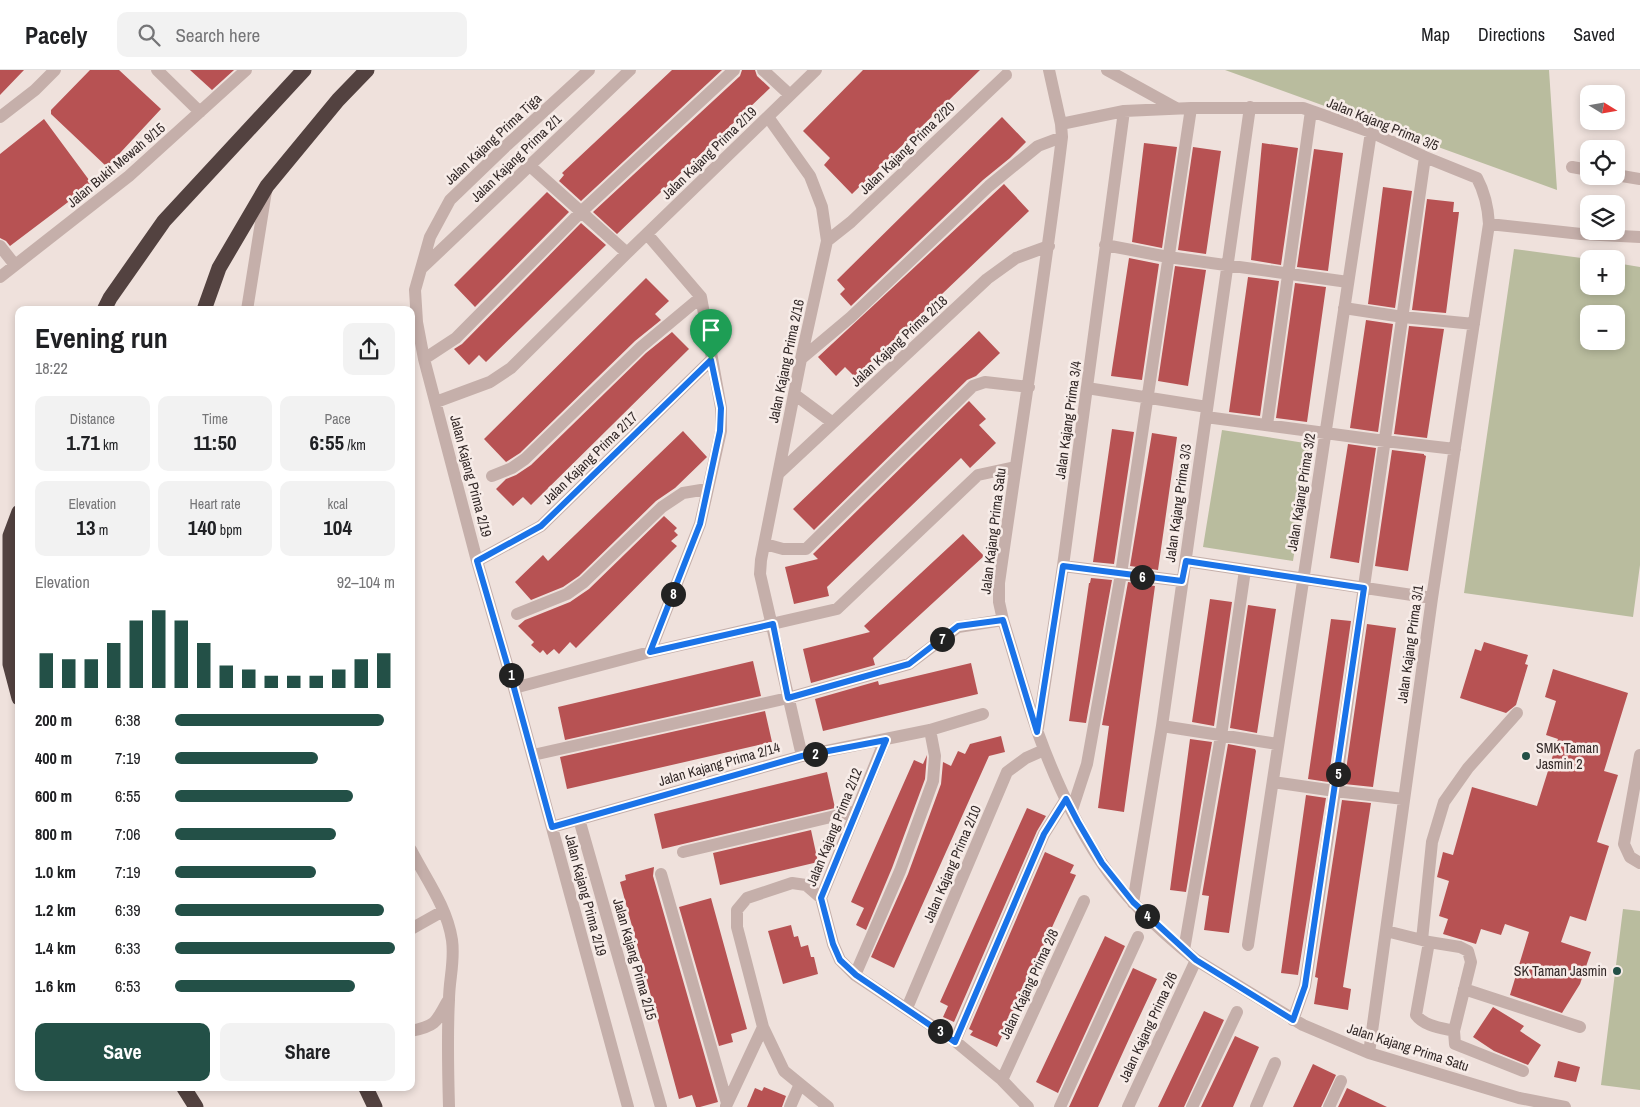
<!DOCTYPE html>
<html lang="en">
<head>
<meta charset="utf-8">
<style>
	body { margin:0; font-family:"Archivo Narrow",sans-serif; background:#f2f2f2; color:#202124; height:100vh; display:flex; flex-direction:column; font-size:19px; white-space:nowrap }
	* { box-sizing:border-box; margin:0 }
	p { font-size:16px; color:#757577 }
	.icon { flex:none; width:28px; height:28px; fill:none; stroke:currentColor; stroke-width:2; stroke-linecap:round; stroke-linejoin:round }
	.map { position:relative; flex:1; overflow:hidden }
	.panel { position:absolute; left:15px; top:236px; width:400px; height:785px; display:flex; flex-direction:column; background:#fff; border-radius:10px; box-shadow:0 2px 8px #0003 }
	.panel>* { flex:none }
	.needle { width:32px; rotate:101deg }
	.fabs { position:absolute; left:1580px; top:15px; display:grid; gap:10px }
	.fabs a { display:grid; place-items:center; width:45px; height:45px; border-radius:10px; background:#fff; box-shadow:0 2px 8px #0003; font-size:25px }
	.pin { position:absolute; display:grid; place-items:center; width:42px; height:42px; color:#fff; margin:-51px -21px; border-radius:50% 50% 50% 0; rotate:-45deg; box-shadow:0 0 5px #0007 }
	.pin .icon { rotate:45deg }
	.km { position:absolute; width:25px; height:25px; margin:-12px; border-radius:50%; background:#222; color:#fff; font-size:14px; line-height:25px; text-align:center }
	.round { display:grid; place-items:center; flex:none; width:52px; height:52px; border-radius:10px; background:#f2f2f2 }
	.headline { display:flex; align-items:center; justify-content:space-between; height:85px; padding:0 20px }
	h1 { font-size:28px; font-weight:800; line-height:38px }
	.stats { display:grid; grid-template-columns:repeat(3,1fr); gap:8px; height:85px; padding:5px 20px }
	.stats div { display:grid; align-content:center; border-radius:10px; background:#f2f2f2; text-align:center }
	.stats b { font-size:21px; font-weight:800 }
	.stats small { font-size:14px; font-weight:400 }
	.stats p { font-size:14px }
	.chart { height:140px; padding:10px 20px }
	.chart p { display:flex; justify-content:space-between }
	.chart svg { width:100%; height:90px; margin-top:5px; stroke:#235047; stroke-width:6 }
	.cta { display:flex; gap:10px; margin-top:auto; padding:10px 20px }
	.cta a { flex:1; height:58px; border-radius:10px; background:#235047; color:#fff; font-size:20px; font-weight:800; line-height:58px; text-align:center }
	.cta a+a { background:#f2f2f2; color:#202124 }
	ul { padding:0 20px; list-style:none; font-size:16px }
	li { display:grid; grid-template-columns:80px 60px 1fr; align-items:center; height:38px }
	li i { height:12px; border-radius:6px; background:#235047 }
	header { display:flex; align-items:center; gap:30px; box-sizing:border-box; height:70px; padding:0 25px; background:#fff; border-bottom:1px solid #e0e0e0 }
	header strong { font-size:24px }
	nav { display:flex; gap:28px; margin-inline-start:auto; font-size:18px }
	.search { width:350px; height:45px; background:#f2f2f2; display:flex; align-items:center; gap:12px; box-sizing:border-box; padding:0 18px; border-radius:10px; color:#757577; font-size:19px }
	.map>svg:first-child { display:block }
	.green { fill:#b9bc9e; fill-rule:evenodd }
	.building { fill:#b75253 }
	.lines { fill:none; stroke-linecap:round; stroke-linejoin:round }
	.minor { stroke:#c5afaa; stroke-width:12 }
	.highway { stroke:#534240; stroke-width:15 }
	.route-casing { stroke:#fff; stroke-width:10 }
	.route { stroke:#1a73e8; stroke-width:6 }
	.poi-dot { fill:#235047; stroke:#f7ece8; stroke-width:2 }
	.labels { text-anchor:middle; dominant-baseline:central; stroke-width:5; stroke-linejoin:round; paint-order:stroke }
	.street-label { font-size:14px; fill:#332928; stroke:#f7ece8 }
	.poi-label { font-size:14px; fill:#332928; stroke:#f7ece8; text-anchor:start }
</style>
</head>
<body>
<header>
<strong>Pacely</strong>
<div class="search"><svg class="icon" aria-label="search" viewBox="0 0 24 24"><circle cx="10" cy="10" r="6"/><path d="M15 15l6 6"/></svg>Search here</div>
<nav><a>Map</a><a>Directions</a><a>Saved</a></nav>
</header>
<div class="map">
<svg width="1640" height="1037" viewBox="0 0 1640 1037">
	<rect width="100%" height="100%" fill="#efe1dc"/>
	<path class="green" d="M1225,0H1549L1557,120Z
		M1514,179L1589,189V216H1616V193L1640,197V495L1633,547L1464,523ZM1589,244H1616V271H1589Z
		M1222,360L1311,374L1293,491L1203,477Z
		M1623,839L1640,841V1020L1601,1015Z"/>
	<path class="building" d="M0,0H24L0,25Z
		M90,0H119L161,39L107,97L51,44V40Z
		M190,0H234L212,20Z
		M672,0H722L581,131L559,111L564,105L562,103Z
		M742,0H755L757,6L770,18L617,164L593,142L740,6Z
		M863,0H980L852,124L824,95L830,88L803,61Z
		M1002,47L1026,72L1010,88L983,110L851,236L840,224L845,219L837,210Z
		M44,49L92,114L10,176L6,171L0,168V84Z
		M1144,73L1177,77L1162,178L1132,172Z
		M1262,73L1298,78L1281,195L1251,190Z
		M1193,77L1221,81L1206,184L1178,180Z
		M1314,79L1343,83L1328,201L1297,197Z
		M1004,114L1029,141L855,307L845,297L836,306L818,287Z
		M1383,117L1412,121L1395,238L1368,234Z
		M547,122L569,142L475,237L454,215Z
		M1427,129L1454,132L1453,142H1459L1446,243L1412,240Z
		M581,153L606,175L486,292L479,285L469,295L454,279L462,274Z
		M1129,188L1159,194L1142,310L1111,306Z
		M1175,196L1206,200L1188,316L1158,311Z
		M1248,207L1279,211L1260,346L1229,342Z
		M646,208L669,231L655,244L661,250L635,271L520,383L506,392L484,369Z
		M1295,213L1326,217L1307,352L1276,348Z
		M1366,250L1393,254L1378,362L1350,358Z
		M1409,256L1444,259L1427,368L1394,364Z
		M979,261L1000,283L976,306L967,310L814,460L793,439Z
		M672,262L689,279L531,435L523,427L513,436L496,419L506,409L516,405L531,395L646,283Z
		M969,331L986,349L979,355L996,373L970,398L961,388L827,517L829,526L794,534L785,497L818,489L813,484Z
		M1112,359L1134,362L1114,494L1093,492Z
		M683,361L707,387L706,388L675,418L656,431L579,506L563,517L531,530L515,512L543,485L548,491Z
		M1152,363L1177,367L1158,500L1130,496Z
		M1348,374L1376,378L1359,493L1330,488Z
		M1392,380L1424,384V385L1426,386L1408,501L1375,496Z
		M664,446L677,458L674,461L678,465L671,471L677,476L576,578L570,572L559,584L554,579L547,585L543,580L540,583L531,575L534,572L518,556L525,550L570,532L589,519Z
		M963,464L984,486L873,588L875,595L811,613L803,579L870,562L864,556Z
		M1091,508L1112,510L1086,653L1069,651L1089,513H1090Z
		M1128,512L1155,516L1124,742L1098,738L1109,656L1102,655Z
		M1210,529L1232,532L1214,656L1192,652Z
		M1248,535L1276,539L1257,663L1230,658Z
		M1331,549L1351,551L1328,712L1308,709Z
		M1367,554L1396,558L1373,717L1344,714Z
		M1484,572L1528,585L1525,594L1528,595L1516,635L1506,643L1460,628L1475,579L1481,581Z
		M753,591L761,626L565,670L558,637Z
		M971,593L978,624L823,661L815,629L878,611L879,615Z
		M1553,599L1628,623L1604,701L1618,705L1597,772L1609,776L1586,851L1570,846L1561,872L1591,882L1580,914L1562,943L1510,925L1529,862L1505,854L1501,865L1481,859L1476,874L1443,864L1448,849L1439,846L1449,811L1437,807L1443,782L1453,785L1472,717L1537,736L1558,669L1546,665L1556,631L1545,627Z
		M765,641L772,672L567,719L560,687Z
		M1001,666L1005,682L989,686L894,898L871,887L908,804L941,714L943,692L951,696L958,681L965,684L970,674Z
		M1190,669L1212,672L1186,822L1170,820Z
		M1228,674L1255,679L1256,681L1229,863L1204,860L1209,826L1202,825Z
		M927,685L925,709L892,798L866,860L856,855L864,838L851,832L914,690L923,694Z
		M827,702L835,738L662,779L654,744Z
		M1306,725L1326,728L1298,905L1281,903Z
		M1342,730L1371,733L1343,917L1351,919L1348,940L1314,934L1318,908L1315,907Z
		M1027,738L1046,746L1037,761L954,952L943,947L948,936L940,932Z
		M811,760L818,792L720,815L713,783Z
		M1045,782L1074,795L1070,803L1076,805L997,977L970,965L973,961L969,959Z
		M654,797L653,806L718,1032L700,1037H696L692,1025L679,1029L620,812L626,810L625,805Z
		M711,828L747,959L731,964L733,972L719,976L679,837Z
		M791,855L794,867L798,866L801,877L808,875L811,887H814L818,904L783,914L768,861Z
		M1105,866L1125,876L1058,1023L1036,1012Z
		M1133,898L1157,909L1129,969L1098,1037H1069Z
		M1493,937L1524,956L1520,961L1541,975L1528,995L1494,981L1473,967Z
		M1204,941L1224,950L1184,1037H1158Z
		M1235,966L1259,977L1233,1037H1201Z
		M1558,991L1580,997L1576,1012L1554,1007Z
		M1313,994L1336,1005L1321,1037H1293Z
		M764,1017L786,1026L782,1037H747L755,1018L762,1021Z
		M1347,1018L1387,1037H1338Z"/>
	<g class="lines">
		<path class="minor" d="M157,0L200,42
			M589,0L507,75L450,130L430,167L415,220L417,252L424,289L477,491L514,618L628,1037
			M763,0L790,25
			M1049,0L1061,54L1062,67C1044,216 1020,364 999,513V532L1003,550C1015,588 1025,626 1038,663C1054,707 1075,753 1101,792C1126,830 1161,862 1196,890L1303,955L1369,983L1519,1028L1565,1037
			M1107,0L1176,38
			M0,47L35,20L55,0
			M768,47L810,106L822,137L827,171L801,289L761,490L760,504L802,686
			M1061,54L1124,41L1191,38H1303L1371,62L1425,87L1477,108C1485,123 1488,136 1489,154L1432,528L1369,983
			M530,96L627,183
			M1572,97L1589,100
			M1616,105L1640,109
			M1489,154L1581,164L1640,167
			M647,164L701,227L721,338V361L700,454L650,582
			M827,171L851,152L1006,5
			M1105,175L1168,187L1348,212
			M0,176L15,195
			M422,198L630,0
			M0,207L129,106L246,0
			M1344,238L1403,247L1474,254
			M247,240L266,121
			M424,289L456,268L581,142L734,0
			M801,289L851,247L989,116L1038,76L1062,67
			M1087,318L1207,337
			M794,324L833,353
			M436,332L490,312L511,298L627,183L816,0
			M1206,347L1385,371L1455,379
			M1267,355L1311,41
			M779,403L987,209L1016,188L1049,176
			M492,406L512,398L525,389L641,277L701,227
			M765,474L783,479H806L973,316L985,312L1029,317
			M477,491L541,456L711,290
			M1186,491L1432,528
			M1063,496L1182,511
			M517,544L567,524L584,512L662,437L683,423L707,419
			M514,618L650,582L837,539L978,405L1015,397
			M1162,656L1278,674
			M1038,658L1063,496L1124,41
			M533,685L788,628L909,594L958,557L1003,550
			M1640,685L1624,774L1630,787L1640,793
			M1273,712L1335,721L1404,729
			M1072,740L1087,694L1121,504L1191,38
			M579,749L661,1037
			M552,757L802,686L930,660L983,644
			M411,780C426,809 447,837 452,870C455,892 449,909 449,930C447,966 448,1002 449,1037
			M683,782L856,741
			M661,804L727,1033
			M821,828L885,670
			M1133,833L1162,656L1250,37
			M411,859L443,841
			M1386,861L1422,870L1432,772L1444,732L1468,698L1517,643
			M1422,870L1429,872L1416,945C1424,956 1441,958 1454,961
			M1429,872L1460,877L1468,881L1471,892L1454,961L1455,974L1523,1001
			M1248,875L1371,62
			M1184,880L1221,666L1245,500
			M855,905L900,801L933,711L935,686L930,660
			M1464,919L1580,957
			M907,938L1007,702L1026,688L1044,680
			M1293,950L1305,916L1335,721L1425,87
			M411,961C435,956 436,953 447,932
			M955,971L1044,764L1066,729
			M1002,1010L1084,831
			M726,1036L763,957
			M790,1037L800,1014
			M828,1037L784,1001L763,957L737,857V840L747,828L792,813L806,815L821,828L833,874L840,890L855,905L955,971L1002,1010L1028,1037
			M1060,1037L1138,867
			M1128,1037L1196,890
			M1192,1037L1237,942
			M1256,1037L1275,993
			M1329,1037L1341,1011"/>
		<path class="highway" d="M104,240L110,228L164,151L304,0
			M204,240L219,198L267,116L338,30L367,0
			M19,442L10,466V594L19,628
			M184,1018L196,1037
			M366,1018L375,1037"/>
	</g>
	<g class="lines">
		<defs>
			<path id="route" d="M711,290L721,338L720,361L700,454L650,582L773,554L788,628L909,594L958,556L1003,550L1037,662L1063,496L1182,511L1186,491L1364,518L1305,916L1293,950L1196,890L1133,832L1102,793L1078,752L1066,729L1044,764L955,972L856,905L840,890L833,874L821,828L886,670L802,686L552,757L514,618L477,491L541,456Z"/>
		</defs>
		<use href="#route" class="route-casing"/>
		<use href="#route" class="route"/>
	</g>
	<g class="poi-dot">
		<circle cx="1526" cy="686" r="5"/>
		<circle cx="1617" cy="901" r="5"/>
	</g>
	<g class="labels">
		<g class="street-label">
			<text transform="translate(1383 54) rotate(22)">Jalan Kajang Prima 3/5</text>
			<text transform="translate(493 69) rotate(-43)">Jalan Kajang Prima Tiga</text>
			<text transform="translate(907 78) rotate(-44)">Jalan Kajang Prima 2/20</text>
			<text transform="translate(709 83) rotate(-44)">Jalan Kajang Prima 2/19</text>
			<text transform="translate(516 88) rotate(-44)">Jalan Kajang Prima 2/1</text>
			<text transform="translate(116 95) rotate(-40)">Jalan Bukit Mewah 9/15</text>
			<text transform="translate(899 271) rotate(-43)">Jalan Kajang Prima 2/18</text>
			<text transform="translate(786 291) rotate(-78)">Jalan Kajang Prima 2/16</text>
			<text transform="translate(1068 350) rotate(-82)">Jalan Kajang Prima 3/4</text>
			<text transform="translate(590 388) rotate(-44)">Jalan Kajang Prima 2/17</text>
			<text transform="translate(471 406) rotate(75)">Jalan Kajang Prima 2/19</text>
			<text transform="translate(1301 422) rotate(-81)">Jalan Kajang Prima 3/2</text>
			<text transform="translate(1178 433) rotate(-82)">Jalan Kajang Prima 3/3</text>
			<text transform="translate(993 461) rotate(-83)">Jalan Kajang Prima Satu</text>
			<text transform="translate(1410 574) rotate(-82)">Jalan Kajang Prima 3/1</text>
			<text transform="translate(719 694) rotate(-16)">Jalan Kajang Prima 2/14</text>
			<text transform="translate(834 757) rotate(-68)">Jalan Kajang Prima 2/12</text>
			<text transform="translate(952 794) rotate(-67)">Jalan Kajang Prima 2/10</text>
			<text transform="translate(586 825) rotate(75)">Jalan Kajang Prima 2/19</text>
			<text transform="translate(635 889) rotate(74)">Jalan Kajang Prima 2/15</text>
			<text transform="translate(1029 914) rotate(-65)">Jalan Kajang Prima 2/8</text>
			<text transform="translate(1148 957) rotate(-65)">Jalan Kajang Prima 2/6</text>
			<text transform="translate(1408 977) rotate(18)">Jalan Kajang Prima Satu</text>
		</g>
		<g class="poi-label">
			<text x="1536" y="678">SMK Taman<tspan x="1536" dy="16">Jasmin 2</tspan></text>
			<text x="1607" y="901" text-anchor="end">SK Taman Jasmin</text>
		</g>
	</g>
</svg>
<div class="fabs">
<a><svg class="needle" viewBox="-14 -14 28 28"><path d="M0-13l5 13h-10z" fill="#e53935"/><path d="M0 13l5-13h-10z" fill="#757577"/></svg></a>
<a><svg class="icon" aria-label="locate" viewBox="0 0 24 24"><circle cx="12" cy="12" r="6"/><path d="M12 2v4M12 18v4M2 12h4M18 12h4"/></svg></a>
<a><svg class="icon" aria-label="layers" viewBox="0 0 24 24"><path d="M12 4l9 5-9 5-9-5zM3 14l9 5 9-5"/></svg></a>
<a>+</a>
<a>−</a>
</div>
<div class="pin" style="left:711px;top:290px;background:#1e9e55"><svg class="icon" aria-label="arrive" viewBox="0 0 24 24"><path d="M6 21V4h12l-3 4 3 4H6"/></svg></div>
<b class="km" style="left:511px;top:605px">1</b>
<b class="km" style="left:815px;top:684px">2</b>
<b class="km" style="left:940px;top:961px">3</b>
<b class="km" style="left:1147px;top:846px">4</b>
<b class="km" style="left:1338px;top:704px">5</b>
<b class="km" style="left:1142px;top:507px">6</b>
<b class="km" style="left:942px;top:569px">7</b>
<b class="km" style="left:673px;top:524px">8</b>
<section class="panel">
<div class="headline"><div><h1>Evening run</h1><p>18:22</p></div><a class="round"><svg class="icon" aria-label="share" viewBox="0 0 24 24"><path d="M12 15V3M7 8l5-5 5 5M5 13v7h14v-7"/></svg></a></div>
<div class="stats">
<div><p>Distance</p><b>1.71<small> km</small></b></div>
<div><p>Time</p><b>11:50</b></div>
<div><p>Pace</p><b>6:55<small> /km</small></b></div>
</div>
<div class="stats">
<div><p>Elevation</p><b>13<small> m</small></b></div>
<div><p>Heart rate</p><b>140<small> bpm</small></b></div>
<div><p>kcal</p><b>104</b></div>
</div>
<div class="chart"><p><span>Elevation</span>92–104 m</p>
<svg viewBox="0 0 160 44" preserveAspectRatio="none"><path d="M5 44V27M15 44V30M25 44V30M35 44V22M45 44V11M55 44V6M65 44V11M75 44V22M85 44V33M95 44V35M105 44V38M115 44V38M125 44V38M135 44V35M145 44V30M155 44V27"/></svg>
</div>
<ul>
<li><b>200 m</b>6:38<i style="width:95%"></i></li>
<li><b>400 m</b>7:19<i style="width:65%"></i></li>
<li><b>600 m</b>6:55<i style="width:81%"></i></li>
<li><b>800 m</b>7:06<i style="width:73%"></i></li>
<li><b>1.0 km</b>7:19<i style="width:64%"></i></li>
<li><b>1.2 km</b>6:39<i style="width:95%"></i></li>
<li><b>1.4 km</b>6:33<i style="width:100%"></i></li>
<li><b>1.6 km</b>6:53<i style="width:82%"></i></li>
</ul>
<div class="cta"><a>Save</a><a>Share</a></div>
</section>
</div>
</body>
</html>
